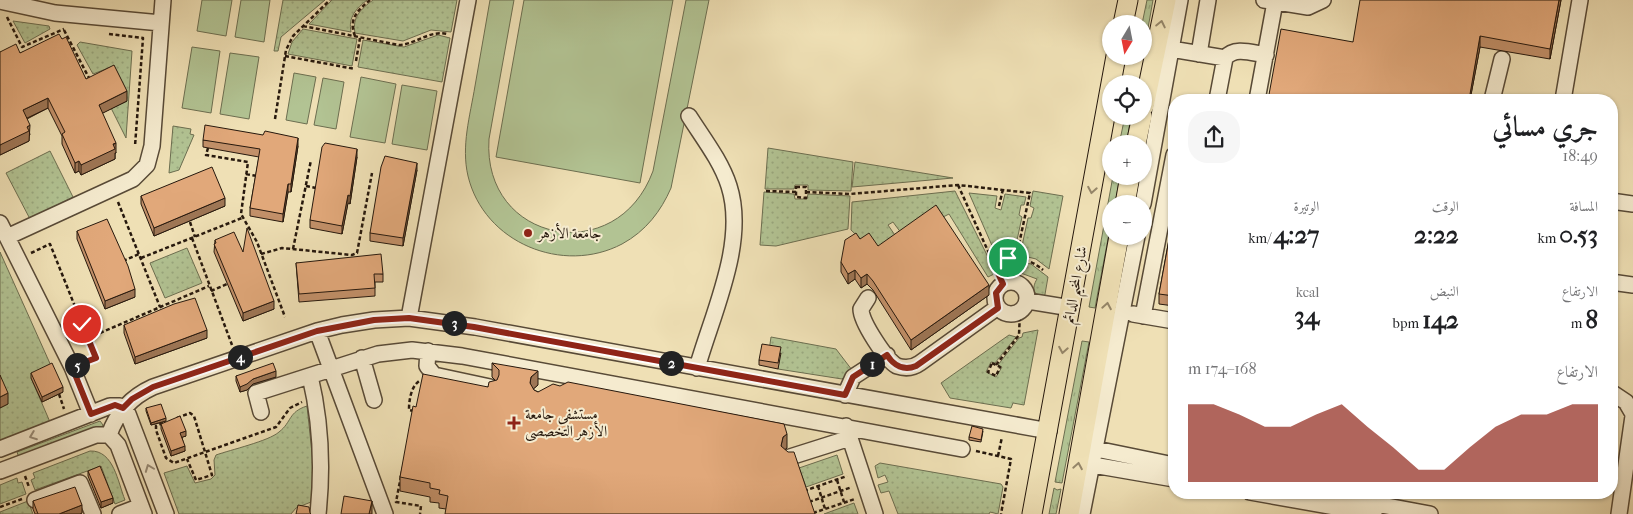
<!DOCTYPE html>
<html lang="ar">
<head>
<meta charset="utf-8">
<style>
	body { margin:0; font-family:"IM FELL French Canon",Amiri,serif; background:#f6f6f6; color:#202124; direction:rtl; height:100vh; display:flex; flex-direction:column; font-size:19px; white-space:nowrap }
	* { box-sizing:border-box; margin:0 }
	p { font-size:16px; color:#757577 }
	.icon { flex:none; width:28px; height:28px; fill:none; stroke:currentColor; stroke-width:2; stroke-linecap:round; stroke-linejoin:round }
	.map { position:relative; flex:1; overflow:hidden; direction:ltr }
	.panel { position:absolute; left:1168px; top:94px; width:450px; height:405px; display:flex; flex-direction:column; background:#fff; border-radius:20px; box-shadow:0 1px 4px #0004; direction:rtl }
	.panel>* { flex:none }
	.needle { width:32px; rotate:190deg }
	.controls { position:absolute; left:1102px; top:15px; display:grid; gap:10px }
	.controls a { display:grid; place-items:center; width:50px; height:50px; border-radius:50%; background:#fff; box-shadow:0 1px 4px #0004; font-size:25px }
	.pin { position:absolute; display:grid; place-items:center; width:42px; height:42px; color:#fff; margin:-21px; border:2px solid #fff; border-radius:50%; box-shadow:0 1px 5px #0007 }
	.km { position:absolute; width:25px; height:25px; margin:-12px; border-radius:50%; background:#222; color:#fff; font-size:14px; line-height:25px; text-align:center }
	.round { display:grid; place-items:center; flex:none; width:52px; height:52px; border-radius:20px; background:#f6f6f6 }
	.overview { display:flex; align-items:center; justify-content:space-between; height:85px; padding:0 20px }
	h1 { font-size:28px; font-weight:800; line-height:38px }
	.stats { display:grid; grid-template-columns:repeat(3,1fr); gap:8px; height:85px; padding:5px 20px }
	.stats div { display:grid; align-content:center }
	.stats b { font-size:25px; font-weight:800 }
	.stats small { font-size:14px; font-weight:400 }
	.stats p { font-size:14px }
	.chart { height:140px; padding:10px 20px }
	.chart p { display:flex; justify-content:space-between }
	.chart svg { width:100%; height:90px; margin-top:5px; fill:#8f2418; opacity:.7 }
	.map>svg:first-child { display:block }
	.grass { fill:url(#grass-tufts); stroke:#6c6e50 }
	.garden { fill:url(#garden-dots); stroke:#6c6e50 }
	.pitch { fill:#b2c393; stroke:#6c6e50 }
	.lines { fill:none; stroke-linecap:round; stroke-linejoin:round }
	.minor-casing { stroke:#584a37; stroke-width:18 }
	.major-casing { stroke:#26180d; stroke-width:21 }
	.path { stroke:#26180d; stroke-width:2.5; stroke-dasharray:4 2.5; stroke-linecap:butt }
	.minor { stroke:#f5ebcf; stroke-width:15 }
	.major { stroke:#efe0b5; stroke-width:19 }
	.wall { fill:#c29069; stroke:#26180d }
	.shaded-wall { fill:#9e7655; stroke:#26180d }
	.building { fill:#e1a87a; stroke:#26180d }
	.oneway { stroke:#958669 }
	.oneway2 { stroke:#988c78 }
	.route-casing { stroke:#fff; stroke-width:10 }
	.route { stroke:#8f2418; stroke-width:6 }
	.poi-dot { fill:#8f2418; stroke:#f5ebcf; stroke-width:2 }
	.labels { text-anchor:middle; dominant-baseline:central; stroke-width:4; stroke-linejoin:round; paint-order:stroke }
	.poi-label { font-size:15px; fill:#26180d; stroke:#f5ebcf; text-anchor:start }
	.street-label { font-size:15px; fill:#26180d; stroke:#f5ebcf }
</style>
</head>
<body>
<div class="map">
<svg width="1633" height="514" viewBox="0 0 1633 514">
	<defs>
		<pattern id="grass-tufts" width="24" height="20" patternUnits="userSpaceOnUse" patternTransform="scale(1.25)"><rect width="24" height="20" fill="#b2c393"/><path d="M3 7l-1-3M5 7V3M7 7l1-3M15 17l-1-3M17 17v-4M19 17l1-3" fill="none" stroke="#99a77e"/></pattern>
		<pattern id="garden-dots" width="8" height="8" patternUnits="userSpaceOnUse" patternTransform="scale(1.25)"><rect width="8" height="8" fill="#b2c393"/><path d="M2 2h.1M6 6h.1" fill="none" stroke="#99a77e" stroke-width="1.8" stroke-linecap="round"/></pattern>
	</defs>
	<rect width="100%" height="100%" fill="#efe0b5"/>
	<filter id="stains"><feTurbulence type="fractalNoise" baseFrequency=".004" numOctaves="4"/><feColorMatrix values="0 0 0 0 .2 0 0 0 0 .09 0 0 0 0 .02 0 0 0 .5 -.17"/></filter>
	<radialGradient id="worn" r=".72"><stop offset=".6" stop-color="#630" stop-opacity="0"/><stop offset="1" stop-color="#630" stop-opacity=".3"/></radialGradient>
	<path class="grass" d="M1147,0H1153L1145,45L1142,24Z
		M1125,116H1131L1127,141L1120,140Z
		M1113,176H1120L1115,204H1111V223L1095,308L1089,307Z
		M1082,341L1089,342L1062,483L1055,482Z
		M100,421L103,425L101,428L19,458L17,452Z
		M1054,488L1057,490L1061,489L1056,514H1049Z"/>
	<path class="garden" d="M283,0H325L281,37L278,51H274Z
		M332,0H367C356,9 348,17 351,32L309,24Z
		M373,0H457L451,32L431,30L403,41L355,33C352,17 361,9 373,0Z
		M13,21L49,26L50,29L25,43Z
		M303,29L357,39L352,66L288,54L292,42Z
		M438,35L450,38L442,82L358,67L363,40L404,47Z
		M80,42L132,51L126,138L111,108V67L93,74L77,45Z
		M173,126L191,129L190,134L194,135L179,170L169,173Z
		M768,148L853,162L851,191L808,190V185H795L794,189H765Z
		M50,151L73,197L30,219L6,173Z
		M855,162L953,178L852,187Z
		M955,191L996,273L988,277L949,214L904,237L893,222L888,225L899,241L878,256L851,230L852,202Z
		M1033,191L1063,196L1049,269L1036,259L1020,255L1028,218H1031L1034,208L1030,206Z
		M764,192L794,194L795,199H807L808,194L850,196L848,229L776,246L760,245Z
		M969,193L997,196L995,208L1001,210L1005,194L1026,197L1024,205H1021L1019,215L1022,217L1014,254L997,257Z
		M187,248L202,283L165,298L150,263Z
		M0,252L52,368L31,378L50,422L0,441V408L8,404L0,390Z
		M1012,260L1031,264L1048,277L1044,300C1034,295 1031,289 1037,279L1018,272L1004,273L999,262Z
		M1038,330L1024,405L1013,403L1011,408L950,398L941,383L1009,335L1016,337L995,363L991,362L986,372L996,377L1002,367L998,365L1019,338L1022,337L1023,333Z
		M771,337L836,349L852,370L842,379L778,369L780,353L769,351Z
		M307,406L314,472L311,502L296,508L291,514H179L164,473L187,466L195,483L211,479L215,475L214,460L216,455C230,450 269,441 279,432C292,422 288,412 307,406Z
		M90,451C114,450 118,483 125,500L115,504L101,466L35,490L31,480L35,478L33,473Z
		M837,455L843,474L806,487L799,468Z
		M880,463L1001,484L1003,487L998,514L990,512L989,514H898L889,491L881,493L878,485L888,482L885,475L878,478L875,466Z
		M17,478L18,483L22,482L26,494L0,504V485Z
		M28,501L33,514H0V512Z
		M854,503L858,514H824Z"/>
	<path class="pitch" d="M202,0H232L226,36L197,31Z
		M241,0H270L264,42L235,37Z
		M490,0H514L489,139C482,243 617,269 653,171L686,0H709L671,188C661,211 646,231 622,244C563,275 484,243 468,176C461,146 470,116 475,86C480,57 485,29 490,0Z
		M524,0H673L640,183L496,157Z
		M192,47L220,51L211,113L182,108Z
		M230,53L259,57L249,119L220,114Z
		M294,73L316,77L307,124L286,120Z
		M361,77L396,84L385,143L350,137Z
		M323,78L344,82L336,129L314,125Z
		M402,85L437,91L427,150L392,144Z"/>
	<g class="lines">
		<defs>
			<path id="minor" d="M1264,0L1308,7L1323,0
				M0,1L55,13L161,23
				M1171,49L1225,58
				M1199,54L1208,0
				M1217,100L1225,58C1235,46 1252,53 1266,55
				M1257,100L1275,2
				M1492,100L1502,59
				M1563,100L1580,0
				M689,116C703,138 721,161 729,186C747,242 713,312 697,368
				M1611,201L1633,204
				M1143,204L1180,0
				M0,223L72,367L91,414
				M7,237L133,179L147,165L152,146L163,0
				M995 298a16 16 0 1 1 32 0a16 16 0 1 1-32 0Z
				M1611,282L1633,285
				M868,298L861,309C861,322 886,360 897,366C906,369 913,368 920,363L998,307
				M1028,301L1071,308
				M1133,314L1174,321
				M1143,316L1174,155
				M409,318L468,0
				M317,331L385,514
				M428,351L427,366L434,375L490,387
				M362,358L374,400
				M310,376C321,422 323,467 318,514
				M1611,392L1626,402L1633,414
				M845,395L853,377L887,355
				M261,412L256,393L378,354L412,350L462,356L962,449
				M846,426L875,514
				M109,435C117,412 131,397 153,387L317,331L342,325L374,320L409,318L475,327L1049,431
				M0,449L110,406H120L128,414L166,514
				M1096,449L1174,465
				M790,457L850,438
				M1093,465L1174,479
				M0,471L96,435H109L118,445L144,514
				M1250,492L1374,514
				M1312,492L1430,514
				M35,500L80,483L93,514
				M120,514L141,506
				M1082,514L1137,236
				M1619,514L1633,416"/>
			<path id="major" d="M1123,24L1128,0
				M1144,106L1166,0
				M1136,144L1142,116
				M1125,204L1130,176
				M1032,514L1116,56
				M1069,514L1119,236"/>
		</defs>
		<use href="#minor" class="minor-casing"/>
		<use href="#major" class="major-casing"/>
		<path class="path" d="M7,17L22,47L64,29
			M303,26L399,45C417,44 429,30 447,34
			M64,30L90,80
			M109,34L143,38L135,146
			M355,36C348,19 358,10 370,0
			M285,56L355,69
			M356,61L360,38
			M275,119L286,50L293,36L330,0
			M208,148L206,155L248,162L241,214L257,242L285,317
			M246,174L257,176
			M958,185L1003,284
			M306,186L316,188
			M796,187H806V198L796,197Z
			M766,191L796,192
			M806,192L850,194L958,185L1030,193L1016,258
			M118,202L160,307
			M999,206L1003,189
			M190,222L195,237
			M192,238L232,345
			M293,249L311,160
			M31,253L50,244L96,359L86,362
			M261,254L282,248L352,255L357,253L372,173
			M141,258L242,218
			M123,261L139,254
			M993,262C1011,255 1028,257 1043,270
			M211,291L227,284
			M100,333L209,286
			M992,363L1000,367L996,376L988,372Z
			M996,365L1019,335L1020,312
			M59,394L64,409
			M414,411L409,410C409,400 411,387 419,381
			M177,418L190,413L194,416L212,475L196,480L187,459
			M163,423L156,426V430L166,458L174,463L276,427L290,408L302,402
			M976,451L1011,459L1001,514
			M998,456L1002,437
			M25,476L29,487
			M401,476L396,502L421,506L420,514
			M837,480L844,502
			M818,486L825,509
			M804,491L847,476
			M809,502L852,487
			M0,507L22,499
			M813,513L855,499"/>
		<use href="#minor" class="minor"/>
		<use href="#major" class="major"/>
	</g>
	<path class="wall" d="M1561,0L1550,59L1480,47L1470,100H1268L1353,42Z
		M62,39L86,79L127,101L102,113L116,153H115V159L81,175L79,171L75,173L62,144V136L48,108L27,119L30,135L29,136V141L0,155V52L20,53Z
		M203,140L298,146L291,192H288L283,222L250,216V208L259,157L203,147Z
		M357,157L350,204L348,203L342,234L310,228V220Z
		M417,170L403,246L370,241V233Z
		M141,196L225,206L154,236L141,204Z
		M1174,212V306L1159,304V294Z
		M77,231L135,297L105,309L77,239Z
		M860,239L878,246L989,295L911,350L873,290L867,284L861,288L855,279L848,284L841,272V262Z
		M215,240L243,252L274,309L243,321L214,252Z
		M296,263L383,274V282H375V296L299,302Z
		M124,325L207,338L135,364L124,333Z
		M781,353L778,369L759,365V360Z
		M492,363L538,385L533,389L534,390L538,392L787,448L785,450L446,509L439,508V503L430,502V497L400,491V477L416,407L488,387L495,380L492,377Z
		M31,373L63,392L42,402L31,378Z
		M236,376L276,377L253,384L247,390L240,392L236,381Z
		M146,408L166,421L151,425L146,411Z
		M161,424L186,436L182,437L185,451L171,456L161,429Z
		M983,431L981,442L969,440V437Z
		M88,471L113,503L101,508L88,476Z
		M33,501L82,513L80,514H35L33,509Z"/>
	<path class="shaded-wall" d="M1559,0H1561L1550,59V49Z
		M1480,36V47L1470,100H1469Z
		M127,91V101L99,115V105Z
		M48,98V108L23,120V110Z
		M30,125L29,141L0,155V145Z
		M298,138V146L291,192V184Z
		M116,143V153H115V159L81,175V165Z
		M357,149V157L350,204V196Z
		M79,161V171L75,173V163Z
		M417,163V170L403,246V238Z
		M288,184V192L283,222V214Z
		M348,195V203L342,234V226Z
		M225,198V206L154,236V228Z
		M855,270V279L848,284V274Z
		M867,274V284L861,288V278Z
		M989,285V295L911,350V340Z
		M135,289V297L105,309V301Z
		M274,301V309L243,321V313Z
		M207,330V338L135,364V357Z
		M276,371V377L253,384L247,390L240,392V387L253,379Z
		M538,371V385L531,391L530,383L531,377Z
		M63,387V392L42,402V397Z
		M8,393V404L0,408V397Z
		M166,418V421L151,425V423Z
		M186,431V436L180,438V433Z
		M787,434V448L783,451L781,446L783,437Z
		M185,446V451L171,456V451Z
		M113,498V503L101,508V502Z
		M372,501V514H369Z
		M82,505V513L80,514H59Z"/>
	<path class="building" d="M1360,0H1559L1550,49L1480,36L1469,100H1402L1394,99L1393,100H1268L1281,29L1353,42Z
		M59,34L62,39L66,37L86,79L114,65L127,91L99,105L116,143L113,144L115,149L81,165L79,161L75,163L62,134L65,132L48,98L23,110L30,125L27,127L29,131L0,145V52L16,44L20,53Z
		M205,125L263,135L265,131L298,138L291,184H288L283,214L250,208L260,149L203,140Z
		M325,143L357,149L350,196L348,195L342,226L310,220L322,147Z
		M385,156L417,163L403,238L370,233L381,167Z
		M212,167L225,198L154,228L141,196Z
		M936,205L989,285L911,340L873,281L867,274L861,278L855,270L848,274L841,262L845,240L856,233L860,239L869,233L878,246Z
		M1174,212V296L1159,294Z
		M107,219L128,266L135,289L105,301L77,231Z
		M247,228L274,301L243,313L214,244L216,243L215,240L234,232L243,252Z
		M381,254L383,274H374L375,288L299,294L296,263Z
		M195,298L207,330L135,357L124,325L174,304Z
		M762,344L781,347L778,363L759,360Z
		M52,363L63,387L42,397L31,373Z
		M273,363L276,371L253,379L247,384L240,387L236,376Z
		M492,363L538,371L531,377L530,383L534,390L538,392L553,384L560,386L568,382L784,424L787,434L783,437L781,446L788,452H794L815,514H445L448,496L439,494L440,490L430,488V483L400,477L413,406L416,407L423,374L488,387L489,382L497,380L499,375V370Z
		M0,375L8,393L0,397Z
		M161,404L166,418L151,423L146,408Z
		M180,416L186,431L180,433L185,446L171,451L161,424Z
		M972,426L983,429L981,440L969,437Z
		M100,466L113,498L101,502L88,471Z
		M75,487L82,505L59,514H38L33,501Z
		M344,496L372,501L369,514H341Z
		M298,505L309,507L310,513L311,514H296Z"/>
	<defs><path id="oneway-chevron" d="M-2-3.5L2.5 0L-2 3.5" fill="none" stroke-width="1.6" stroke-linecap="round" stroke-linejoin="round" transform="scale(1.25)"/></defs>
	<g class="oneway">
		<use href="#oneway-chevron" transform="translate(1161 24) rotate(-78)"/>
		<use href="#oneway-chevron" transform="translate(1092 190) rotate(100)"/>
		<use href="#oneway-chevron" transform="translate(1107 306) rotate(-80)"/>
		<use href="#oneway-chevron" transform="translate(1063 350) rotate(100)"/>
		<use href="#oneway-chevron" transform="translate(1078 466) rotate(-80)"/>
	</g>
	<g class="oneway2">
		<use href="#oneway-chevron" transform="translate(33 436) rotate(159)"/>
		<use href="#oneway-chevron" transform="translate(149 468) rotate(-111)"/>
	</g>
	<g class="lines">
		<defs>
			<path id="route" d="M82,324L96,358L72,367L91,414L115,405L123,408L132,399L153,387L317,331L374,320L409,318L474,327L845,395L853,377L887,355C894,366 904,371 916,366L998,308L996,293L1003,284L993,262L1008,258"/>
		</defs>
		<use href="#route" class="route-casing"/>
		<use href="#route" class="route"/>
	</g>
	<g class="poi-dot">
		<circle cx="528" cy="233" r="5"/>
		<path d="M511.5 415.5h5v5h5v5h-5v5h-5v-5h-5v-5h5z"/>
	</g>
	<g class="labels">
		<g class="poi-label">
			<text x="538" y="233">جامعة الأزهر</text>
			<text x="525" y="414">مستشفى جامعة<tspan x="525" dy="17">الأزهر التخصصى</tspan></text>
		</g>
		<g class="street-label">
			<text transform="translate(1075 285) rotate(-80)">شارع المخيم الدائم</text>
		</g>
	</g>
	<rect width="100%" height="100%" filter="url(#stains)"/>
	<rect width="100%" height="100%" fill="url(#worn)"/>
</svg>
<div class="controls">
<a><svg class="needle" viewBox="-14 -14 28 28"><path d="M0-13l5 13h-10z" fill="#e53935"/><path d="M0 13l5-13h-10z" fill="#757577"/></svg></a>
<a><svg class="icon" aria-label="locate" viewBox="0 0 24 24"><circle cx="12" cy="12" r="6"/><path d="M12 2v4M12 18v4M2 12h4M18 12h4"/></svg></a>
<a>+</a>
<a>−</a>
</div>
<div class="pin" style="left:1008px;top:258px;background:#1e9e55"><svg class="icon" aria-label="arrive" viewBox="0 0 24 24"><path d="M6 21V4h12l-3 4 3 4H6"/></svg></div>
<div class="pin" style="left:82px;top:324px;background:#d93025"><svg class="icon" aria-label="check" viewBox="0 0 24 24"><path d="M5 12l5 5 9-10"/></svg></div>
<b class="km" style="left:872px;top:364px">1</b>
<b class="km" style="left:671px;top:363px">2</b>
<b class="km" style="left:454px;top:323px">3</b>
<b class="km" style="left:240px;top:357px">4</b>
<b class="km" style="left:77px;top:365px">5</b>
<section class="panel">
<div class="overview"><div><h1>جري مسائي</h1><p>18:49</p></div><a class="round"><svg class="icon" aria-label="share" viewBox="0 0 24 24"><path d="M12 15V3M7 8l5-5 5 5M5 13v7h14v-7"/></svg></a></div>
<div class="stats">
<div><p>المسافة</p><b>0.53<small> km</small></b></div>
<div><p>الوقت</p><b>2:22</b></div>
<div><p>الوتيرة</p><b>4:27<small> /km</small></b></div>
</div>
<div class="stats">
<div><p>الارتفاع</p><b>8<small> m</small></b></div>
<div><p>النبض</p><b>142<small> bpm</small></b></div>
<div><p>kcal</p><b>34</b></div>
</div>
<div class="chart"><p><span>الارتفاع</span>168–174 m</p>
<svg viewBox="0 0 160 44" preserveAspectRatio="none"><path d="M0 44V6L10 6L20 11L30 17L40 17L50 11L60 6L70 17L80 27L90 38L100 38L110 27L120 17L130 11L140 11L150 6L160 6V44z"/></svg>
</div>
</section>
</div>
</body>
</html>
